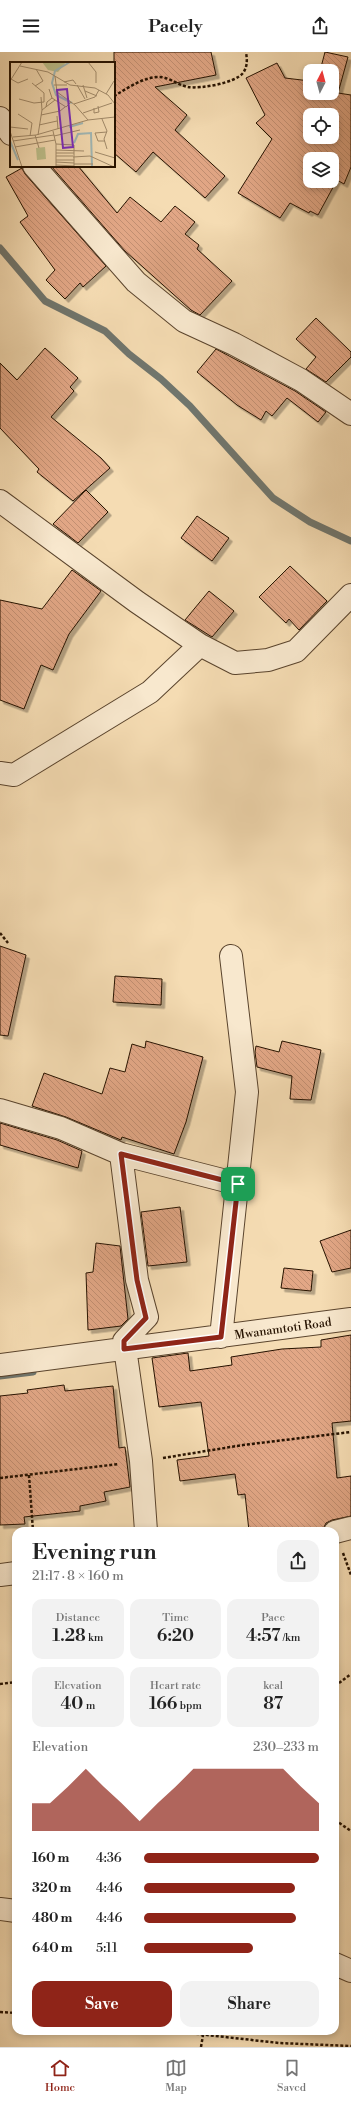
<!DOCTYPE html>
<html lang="en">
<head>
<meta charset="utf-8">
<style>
	body { margin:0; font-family:"Libre Bodoni",serif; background:#f2f2f2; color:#222; height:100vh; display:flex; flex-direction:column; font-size:15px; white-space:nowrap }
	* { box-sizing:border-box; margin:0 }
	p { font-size:13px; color:#767676 }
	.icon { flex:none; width:22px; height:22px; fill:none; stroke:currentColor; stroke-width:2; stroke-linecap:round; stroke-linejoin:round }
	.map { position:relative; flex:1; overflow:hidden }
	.side { position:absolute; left:12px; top:1475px; width:327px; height:508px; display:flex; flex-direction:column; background:#fff; border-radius:12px; box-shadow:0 2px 6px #0003 }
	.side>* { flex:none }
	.needle { width:26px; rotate:6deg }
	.buttons { position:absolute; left:303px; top:12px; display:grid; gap:8px }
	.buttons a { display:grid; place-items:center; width:36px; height:36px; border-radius:8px; background:#fff; box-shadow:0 2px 6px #0003; font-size:20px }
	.pin { position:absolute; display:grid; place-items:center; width:34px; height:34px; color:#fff; margin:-17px; border-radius:8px; box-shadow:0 2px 6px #0006 }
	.round { display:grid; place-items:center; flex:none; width:42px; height:42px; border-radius:12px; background:#f2f2f2 }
	.head { display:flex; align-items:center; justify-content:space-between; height:68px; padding:0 20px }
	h1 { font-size:22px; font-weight:600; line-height:30px }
	.stats { display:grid; grid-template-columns:repeat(3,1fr); gap:6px; height:68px; padding:4px 20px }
	.stats div { display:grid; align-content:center; border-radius:10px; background:#f2f2f2; text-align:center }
	.stats b { font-size:17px; font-weight:600 }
	.stats small { font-size:11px; font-weight:400 }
	.stats p { font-size:11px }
	.chart { height:112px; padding:8px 20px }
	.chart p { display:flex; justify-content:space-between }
	.chart svg { width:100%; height:72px; margin-top:4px; fill:#8f2418; opacity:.7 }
	.action { display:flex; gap:8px; margin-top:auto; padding:8px 20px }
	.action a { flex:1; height:46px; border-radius:12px; background:#8f2418; color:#fff; font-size:16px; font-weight:600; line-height:46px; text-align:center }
	.action a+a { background:#f2f2f2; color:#222 }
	ul { padding:0 20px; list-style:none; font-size:13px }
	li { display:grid; grid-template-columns:64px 48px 1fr; align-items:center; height:30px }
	li i { height:10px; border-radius:5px; background:#8f2418 }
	header { display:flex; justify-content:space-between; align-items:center; height:52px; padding:0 20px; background:#fff; font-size:18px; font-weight:600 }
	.tabs { display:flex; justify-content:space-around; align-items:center; height:56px; border-top:1px solid #e0e0e0; background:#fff; font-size:11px; color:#767676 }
	.tabs a { display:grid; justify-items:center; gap:2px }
	.tabs .on { color:#8f2418 }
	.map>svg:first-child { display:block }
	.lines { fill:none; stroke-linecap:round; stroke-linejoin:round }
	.stream { stroke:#70766e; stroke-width:7 }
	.building { fill:url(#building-back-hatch); stroke:#261200; fill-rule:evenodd; filter:url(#shadow) }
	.minor-casing { stroke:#5a442d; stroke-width:24 }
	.path { stroke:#261200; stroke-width:2.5; stroke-dasharray:3 2; stroke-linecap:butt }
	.minor { stroke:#f8e8ce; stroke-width:22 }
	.route-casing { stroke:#fff; stroke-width:8 }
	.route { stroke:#8f2418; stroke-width:5 }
	.labels { text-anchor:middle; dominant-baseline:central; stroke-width:3; stroke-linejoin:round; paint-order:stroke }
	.street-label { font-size:12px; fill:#261200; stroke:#f8e8ce }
	.inset-river { fill:none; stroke:#a1b9b8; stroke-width:2 }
	.inset-road { fill:none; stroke:#a28b6b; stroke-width:1 }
	.view { fill:#7b2cbf; fill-opacity:0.15; stroke:#7b2cbf; stroke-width:2 }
	.inset-edge { fill:none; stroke:#261200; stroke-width:2 }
</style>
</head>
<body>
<header><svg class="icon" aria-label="menu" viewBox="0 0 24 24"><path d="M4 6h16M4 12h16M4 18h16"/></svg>Pacely<svg class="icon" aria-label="share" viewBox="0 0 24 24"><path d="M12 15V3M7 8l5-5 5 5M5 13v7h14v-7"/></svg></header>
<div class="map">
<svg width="351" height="1995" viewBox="0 0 351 1995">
	<defs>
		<pattern id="building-back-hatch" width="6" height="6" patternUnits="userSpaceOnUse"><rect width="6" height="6" fill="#e2a786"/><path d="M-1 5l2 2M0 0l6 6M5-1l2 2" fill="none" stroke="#c28f72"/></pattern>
		<filter id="shadow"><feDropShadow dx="3.5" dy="3.5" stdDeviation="0" flood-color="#0004"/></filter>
	</defs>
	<rect width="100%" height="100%" fill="#f5dcb3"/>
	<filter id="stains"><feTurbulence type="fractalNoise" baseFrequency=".005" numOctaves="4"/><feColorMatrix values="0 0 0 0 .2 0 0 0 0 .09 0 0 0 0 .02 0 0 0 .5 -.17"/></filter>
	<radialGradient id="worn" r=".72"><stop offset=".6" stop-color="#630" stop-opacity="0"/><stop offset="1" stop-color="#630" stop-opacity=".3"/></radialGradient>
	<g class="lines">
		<path class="stream" d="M0,196L45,249L105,279L129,302L161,327L190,354L273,446L310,470L351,489
			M0,1324L33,1320"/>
	</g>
	<path class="building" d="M114,0H211L216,23L155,35L187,63L175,78L225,124L205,146L153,100L136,120L114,101Z
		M325,0L348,5L338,41L351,43V115L344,132L337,128L318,163L310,159L309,161L290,151L280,166L238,141L272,87L256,71L265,63L246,26L277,11L285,26L310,29V41H332V19H320ZM310,63H332V85H310ZM310,107H332V129H310Z
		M51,114H78L117,161L130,145L161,170L175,154L195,170L185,182L199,193L197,197L232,229L200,263L191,258L125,199Z
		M22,116L25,122L106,214L83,235L80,231L65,247L46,228L55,218L20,170L28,164L6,125Z
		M316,266L351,300V305L326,330L306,317L316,305L296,287Z
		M45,296L78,326L70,335L74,339L51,365L101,406L110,416L73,449L37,420L39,417L0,376V311L17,328Z
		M216,297L295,339L326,360L318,370L287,346L272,364L266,359L261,368L237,353L197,320Z
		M86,438L108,460L78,491L53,472Z
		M197,464L229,486L212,509L181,486Z
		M290,514L327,549L299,578L289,567L286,571L259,545Z
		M72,518L101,539L69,582L53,618L41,613L24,657L0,648V548L42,557Z
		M209,539L234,559L212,585L185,568Z
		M0,894L26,903L8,984L0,983Z
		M115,924L162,927L161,953L113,950Z
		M146,989L203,1005L186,1070L174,1102L122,1085L121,1088L66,1065L32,1054L44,1021L102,1042L110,1016L125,1020L132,992L145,996Z
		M282,989L321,998L311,1048L290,1047L292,1024L257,1015L255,1000L256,994L279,1000Z
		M0,1071L57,1088L82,1099L78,1116L0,1093Z
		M180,1155L187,1210L148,1214L141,1160Z
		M351,1178V1216L332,1220L320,1189Z
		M96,1191L120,1194L128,1267L121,1274L88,1278L86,1221L93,1220Z
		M284,1216L313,1219L311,1239L281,1236Z
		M351,1283V1369L332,1371L337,1426L351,1424V1464L332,1468L326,1471L323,1477L306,1479H249L245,1442L238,1443L235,1422L180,1429L177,1408L209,1404L201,1350L159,1355L152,1306L188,1301L190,1319L232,1313L231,1305L282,1297L321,1295V1288Z
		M64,1333L65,1339L113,1334L119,1396L125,1395L130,1435L104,1440L106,1449L80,1454V1459L24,1465L25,1472L0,1473V1344L28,1341L27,1338Z"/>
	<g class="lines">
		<defs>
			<path id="minor" d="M0,66L11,82
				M34,114L136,230L184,269L234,292L301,328L351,362
				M0,449L137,550L200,593L235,611L268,608L296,599L351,543
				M0,721L14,723L150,640L200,593
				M0,1058L61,1076L121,1102L238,1132
				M121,1102L137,1228L147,1265L124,1289L141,1409L146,1479
				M221,1285L247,1040L231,904
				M0,1313L351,1267
				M335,1480L351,1476
				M0,1523L16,1521
				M0,1857L16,1859
				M335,1912L351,1919"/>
		</defs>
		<use href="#minor" class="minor-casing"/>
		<path class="path" d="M114,44C128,36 143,25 159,25C169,25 178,33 188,35C201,37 235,31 243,21C248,14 247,7 246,0
			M0,881L8,891
			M163,1406L243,1393L351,1380
			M29,1423L33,1479
			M0,1426L119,1412
			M343,1501L351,1523
			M0,1632L16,1630
			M335,1634L351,1622
			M335,1768L351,1779
			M0,1960L16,1961
			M171,1979L279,1991L351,1994
			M201,1995L203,1983"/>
		<use href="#minor" class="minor"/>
	</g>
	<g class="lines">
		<defs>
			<path id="route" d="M121,1102L238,1132L221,1285L124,1297V1289L146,1266L137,1228Z"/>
		</defs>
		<use href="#route" class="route-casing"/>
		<use href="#route" class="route"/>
	</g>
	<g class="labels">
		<g class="street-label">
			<text transform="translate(283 1277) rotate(-8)">Mwanamtoti Road</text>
		</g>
	</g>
	<g transform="translate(10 10)">
		<rect width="105" height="105" fill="#f5dcb3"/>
		<path d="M32,0H56L48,10L38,8Z" fill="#bdc08b"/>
		<path d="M35,85L36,97L27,98L26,86Z" fill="#bdc08b"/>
		<path class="inset-river" d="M60,0L45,9L42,21L46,33L62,41M59,65L73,61M0,79L8,98M64,81L68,72L81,71L82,105"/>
		<path class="inset-road" d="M78,0L86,10V21M10,4L38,10L60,23L85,26L98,33L105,42M45,14L47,30L65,43L78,58M1,17L8,21L18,17M0,19L12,0M54,20L63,18L66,22M44,23H57M67,23L75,37M73,23L77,36M25,24L33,19L26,7M75,29L87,34M96,32L104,19M42,36L56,45L61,40M9,37L24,41L34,40V31L22,21M64,42L85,35L89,28M36,45L37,40L42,36L39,27M84,46V51L89,50L88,44M32,48L45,38M73,51L102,41M8,52L22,61L20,74M31,53L50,49L55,45M47,54L48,67M92,57L97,69L94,77L97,87M29,63L47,59M0,65L18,67M0,69L12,105M43,69L46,82V105M25,73L29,86M28,73L32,48L31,35M44,74L70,68M3,75L26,73L78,58L105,55M3,79L44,73M95,79H88L85,71L97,70M46,82L64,83V105M5,85L45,78M46,88L74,89M85,90L105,96M46,91H64M46,94H63M63,95L80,94L104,105M46,98H64M46,100L64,101M64,102H83M46,103L64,104M12,105H35"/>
		<path class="view" d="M57,27L63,85L53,86L47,28Z"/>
		<rect width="105" height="105" class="inset-edge"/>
	</g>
	<rect width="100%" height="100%" filter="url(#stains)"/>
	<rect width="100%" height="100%" fill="url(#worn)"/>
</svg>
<div class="buttons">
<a><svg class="needle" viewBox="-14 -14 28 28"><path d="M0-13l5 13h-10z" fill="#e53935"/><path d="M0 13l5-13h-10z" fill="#767676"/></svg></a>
<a><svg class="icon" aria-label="locate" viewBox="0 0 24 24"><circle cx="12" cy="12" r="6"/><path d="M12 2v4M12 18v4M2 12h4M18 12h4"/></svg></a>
<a><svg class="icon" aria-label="layers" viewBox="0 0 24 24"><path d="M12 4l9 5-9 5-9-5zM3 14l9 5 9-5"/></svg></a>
</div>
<div class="pin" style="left:238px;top:1132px;background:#1e9e55"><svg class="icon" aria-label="arrive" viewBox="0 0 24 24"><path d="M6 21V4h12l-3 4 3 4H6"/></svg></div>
<section class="side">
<div class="head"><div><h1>Evening run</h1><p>21:17 · 8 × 160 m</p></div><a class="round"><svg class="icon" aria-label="share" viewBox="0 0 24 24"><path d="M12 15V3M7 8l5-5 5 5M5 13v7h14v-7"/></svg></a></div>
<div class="stats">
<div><p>Distance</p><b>1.28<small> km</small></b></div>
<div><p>Time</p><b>6:20</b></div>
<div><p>Pace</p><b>4:57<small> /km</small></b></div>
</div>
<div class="stats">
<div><p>Elevation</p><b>40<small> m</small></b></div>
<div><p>Heart rate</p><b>166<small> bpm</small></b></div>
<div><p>kcal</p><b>87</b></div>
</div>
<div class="chart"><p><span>Elevation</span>230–233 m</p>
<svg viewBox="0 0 160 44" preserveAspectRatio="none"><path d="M0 44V27L10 27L20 17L30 6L40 17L50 27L60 38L70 27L80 17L90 6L100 6L110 6L120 6L130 6L140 6L150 17L160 27V44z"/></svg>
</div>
<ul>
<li><b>160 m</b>4:36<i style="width:100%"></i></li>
<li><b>320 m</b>4:46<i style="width:86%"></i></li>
<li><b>480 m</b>4:46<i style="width:87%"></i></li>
<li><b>640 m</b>5:11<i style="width:62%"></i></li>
</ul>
<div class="action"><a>Save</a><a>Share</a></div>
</section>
</div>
<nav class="tabs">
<a class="on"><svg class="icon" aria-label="home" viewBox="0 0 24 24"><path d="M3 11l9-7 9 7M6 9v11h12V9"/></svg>Home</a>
<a><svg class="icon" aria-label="map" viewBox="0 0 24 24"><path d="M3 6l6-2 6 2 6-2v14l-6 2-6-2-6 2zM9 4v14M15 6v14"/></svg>Map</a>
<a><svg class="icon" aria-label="saved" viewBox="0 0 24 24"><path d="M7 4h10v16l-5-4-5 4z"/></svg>Saved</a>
</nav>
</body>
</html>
